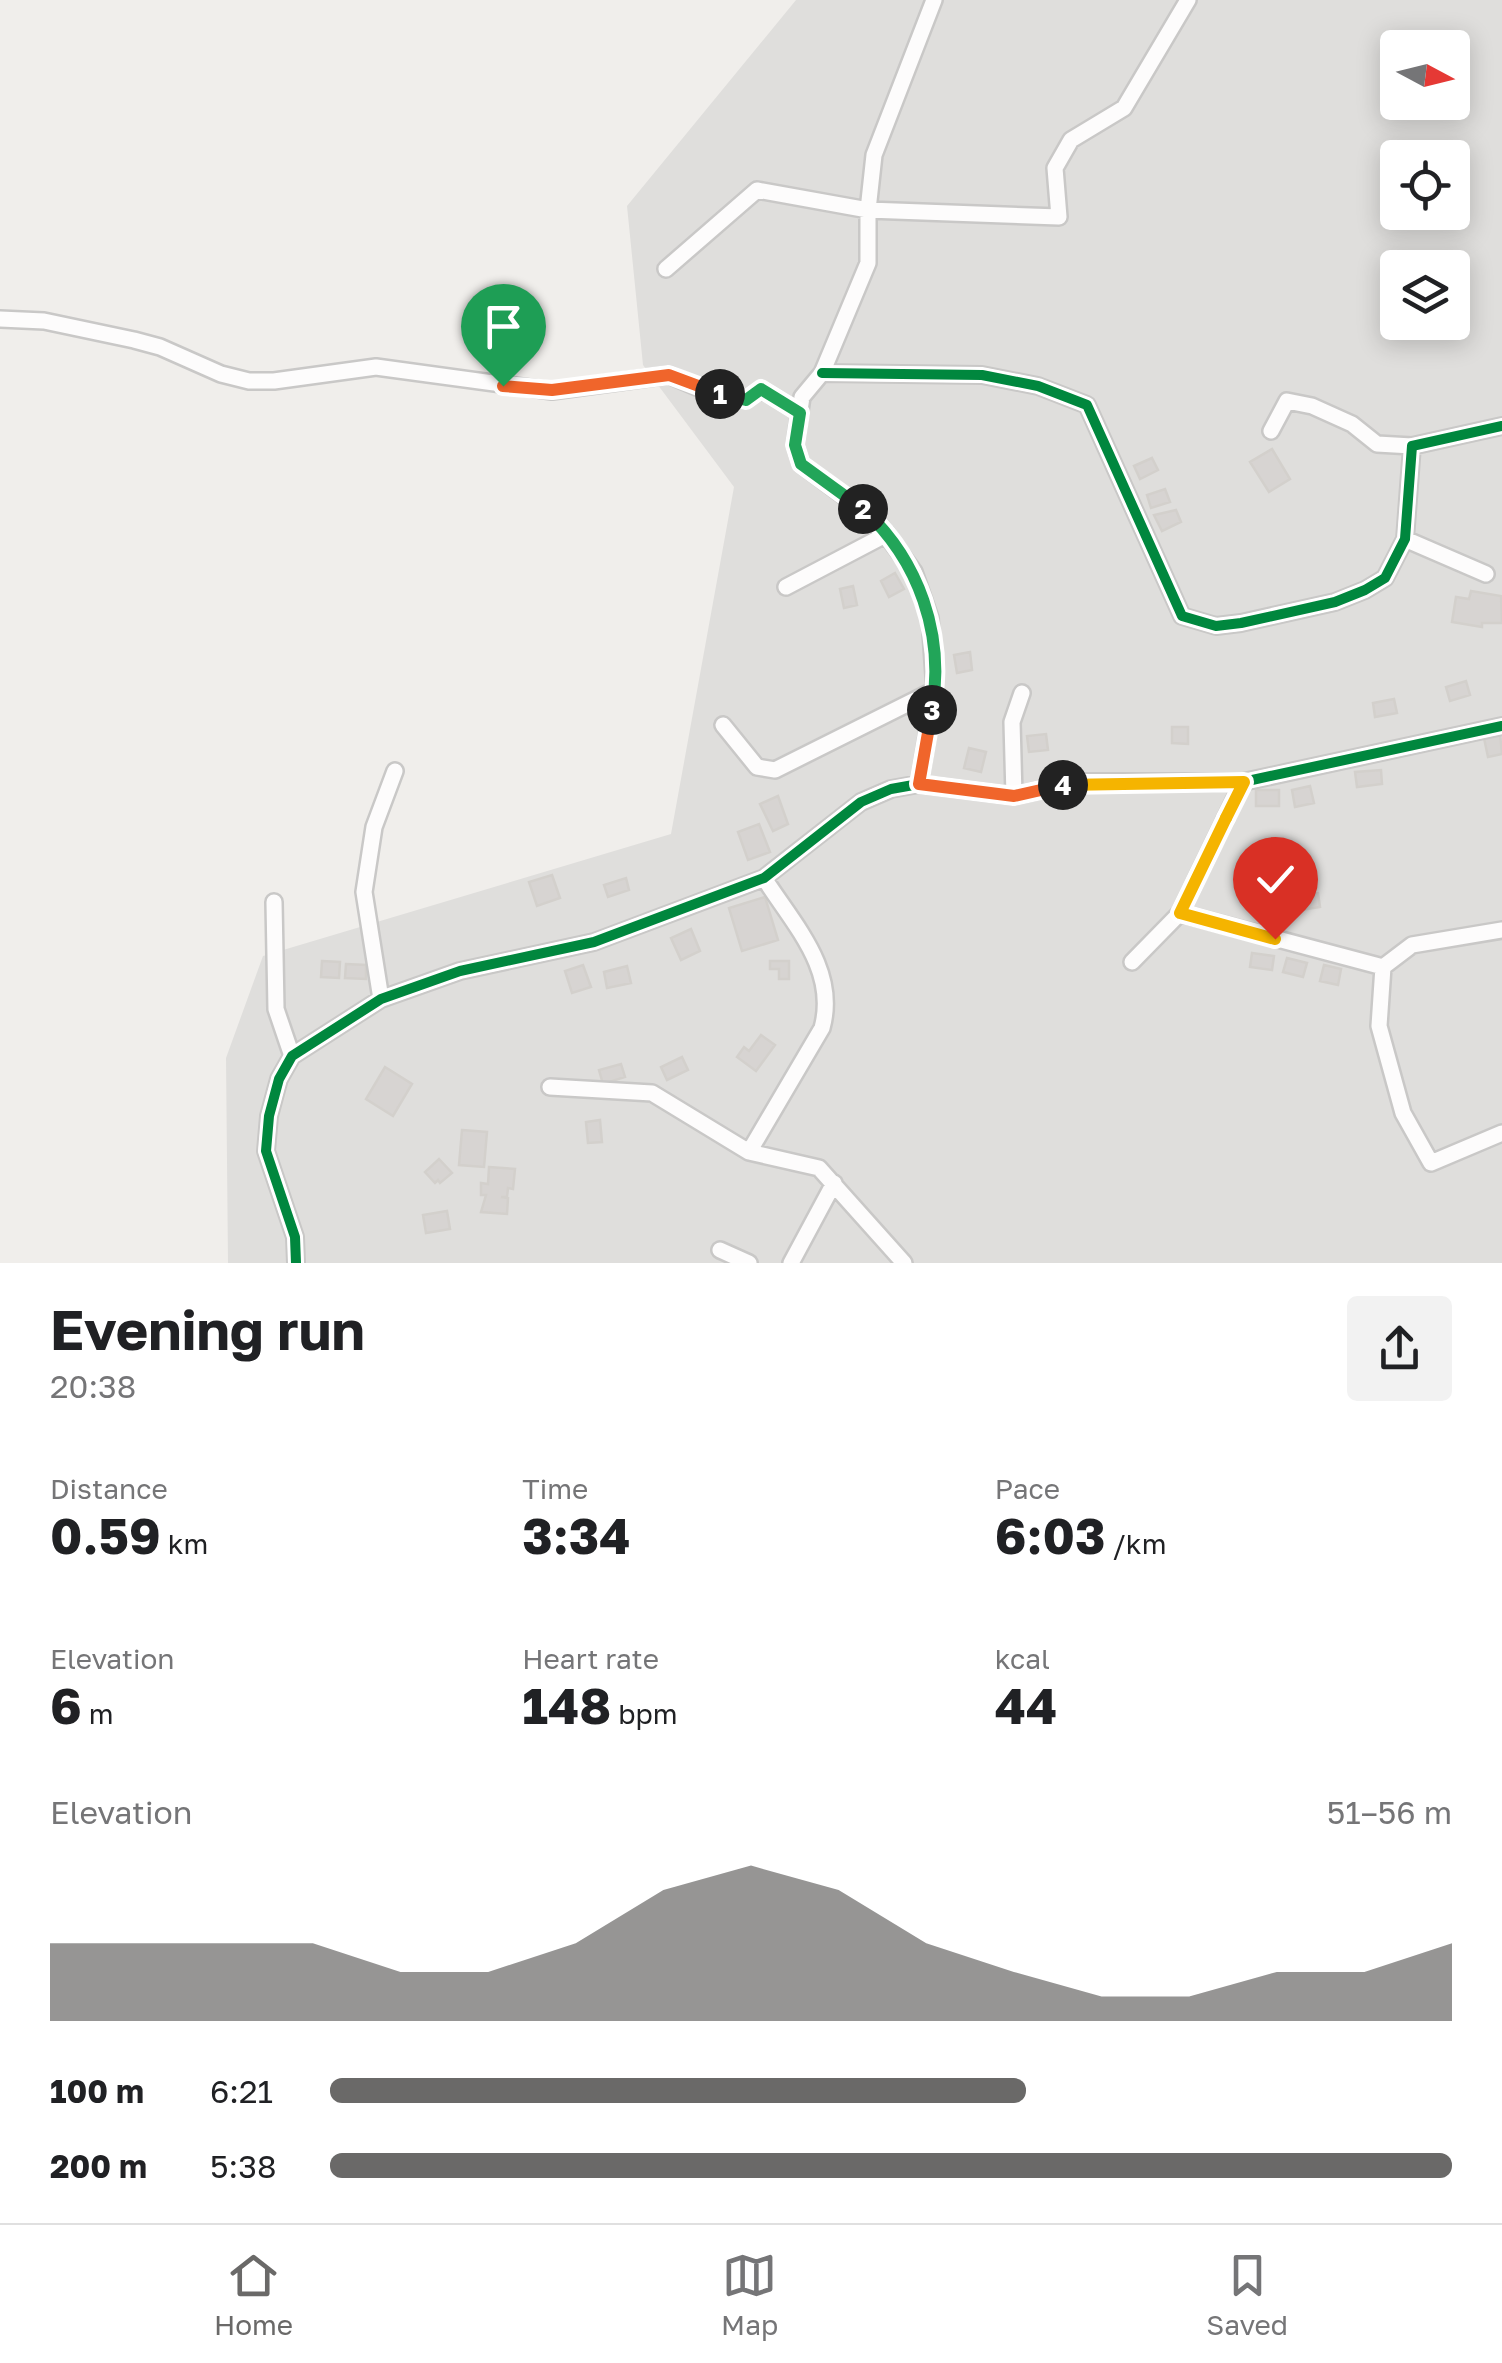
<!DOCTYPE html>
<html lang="en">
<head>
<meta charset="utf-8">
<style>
	body { margin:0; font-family:"Golos Text",sans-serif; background:#f2f2f2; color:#202124; height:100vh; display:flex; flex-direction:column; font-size:38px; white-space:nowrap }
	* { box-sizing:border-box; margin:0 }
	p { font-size:32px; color:#757577 }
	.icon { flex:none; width:55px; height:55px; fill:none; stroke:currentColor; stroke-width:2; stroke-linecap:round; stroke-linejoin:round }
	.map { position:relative; height:1263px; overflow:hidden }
	.drawer { display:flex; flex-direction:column; background:#fff; flex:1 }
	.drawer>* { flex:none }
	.needle { width:65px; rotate:97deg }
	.fabs { position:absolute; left:1380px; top:30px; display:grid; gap:20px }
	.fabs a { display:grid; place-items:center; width:90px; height:90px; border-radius:10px; background:#fff; box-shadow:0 5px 25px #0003; font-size:50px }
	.pin { position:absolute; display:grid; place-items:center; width:85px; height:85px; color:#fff; margin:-102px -42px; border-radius:50% 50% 50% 0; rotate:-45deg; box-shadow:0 0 10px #0007 }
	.pin .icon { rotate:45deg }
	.km { position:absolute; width:50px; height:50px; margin:-25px; border-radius:50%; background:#222; color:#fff; font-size:28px; line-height:50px; text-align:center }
	.round { display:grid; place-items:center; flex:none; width:105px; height:105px; border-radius:10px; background:#f2f2f2 }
	.overview { display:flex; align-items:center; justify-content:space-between; height:170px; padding:0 50px }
	h1 { font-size:55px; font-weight:700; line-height:75px }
	.stats { display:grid; grid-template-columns:repeat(3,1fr); gap:15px; height:170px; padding:10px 50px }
	.stats div { display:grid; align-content:center }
	.stats b { font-size:50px; font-weight:700 }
	.stats small { font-size:28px; font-weight:400 }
	.stats p { font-size:28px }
	.chart { height:280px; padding:20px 50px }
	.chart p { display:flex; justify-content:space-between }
	.chart svg { width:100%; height:180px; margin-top:10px; fill:#6a6968; opacity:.7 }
	ul { padding:0 50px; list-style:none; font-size:32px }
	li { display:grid; grid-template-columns:160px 120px 1fr; align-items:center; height:75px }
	li i { height:25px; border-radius:12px; background:#6a6968 }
	.menu { display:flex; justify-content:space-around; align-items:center; height:140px; border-top:2px solid #e0e0e0; background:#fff; font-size:28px; color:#757577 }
	.menu a { display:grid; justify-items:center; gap:5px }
	.menu .current { color:#6a6968 }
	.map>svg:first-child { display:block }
	.residential { fill:#dfdedc; fill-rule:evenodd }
	.building { fill:#d7d4d2; stroke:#d3d0cc; stroke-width:2.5 }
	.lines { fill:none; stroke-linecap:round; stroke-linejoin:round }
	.minor-casing { stroke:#c9c8c7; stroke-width:20 }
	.minor { stroke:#fdfcfc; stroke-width:15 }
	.cycleway-casing { stroke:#fff; stroke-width:16 }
	.cycleway { stroke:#00873e; stroke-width:10 }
	.split-1-casing { stroke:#fff; stroke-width:20 }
	.split-2-casing { stroke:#fff; stroke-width:20 }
	.split-3-casing { stroke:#fff; stroke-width:20 }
	.split-4-casing { stroke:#fff; stroke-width:20 }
	.split-5-casing { stroke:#fff; stroke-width:20 }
	.split-6-casing { stroke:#fff; stroke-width:20 }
	.split-1 { stroke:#f0652b; stroke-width:12 }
	.split-2 { stroke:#22a559; stroke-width:12 }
	.split-3 { stroke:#22a559; stroke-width:12 }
	.split-4 { stroke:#f0652b; stroke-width:12 }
	.split-5 { stroke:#f5b400; stroke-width:12 }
	.split-6 { stroke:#f5b400; stroke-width:12 }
</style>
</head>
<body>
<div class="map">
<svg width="1502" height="1263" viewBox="0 0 1502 1263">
	<rect width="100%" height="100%" fill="#f0eeeb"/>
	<path class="residential" d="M796,0H1502V1263H228L226,1058L263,956L671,834L734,487L643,365L627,206ZM1398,48H1452V102H1398ZM1398,158H1452V212H1398ZM1398,268H1452V322H1398Z"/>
	<path class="building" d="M1272,449L1290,479L1269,492L1250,462Z
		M1152,458L1158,470L1140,479L1134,466Z
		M1165,489L1170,502L1151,508L1147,495Z
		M1176,510L1181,522L1162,531L1154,515Z
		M895,573L904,589L889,597L881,581Z
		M853,586L857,605L844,608L840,589Z
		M1471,591L1501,596L1502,623H1482V627L1452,622L1456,597L1469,599Z
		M970,652L972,670L957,673L954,655Z
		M1466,681L1470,695L1450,701L1446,687Z
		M1394,699L1397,713L1375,717L1373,703Z
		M1172,727H1188V744L1172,743Z
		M1046,734L1048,750L1029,752L1027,736Z
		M1500,734L1502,754L1488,757L1484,738Z
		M969,748L986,752L981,772L964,768Z
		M1381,770L1382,784L1357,787L1355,772Z
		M1310,786L1314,803L1295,807L1292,790Z
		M1256,790H1279V806H1256Z
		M778,796L788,824L773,831L760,804Z
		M759,824L770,852L748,860L738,832Z
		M552,875L560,898L537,906L529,882Z
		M626,878L629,890L608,897L604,885Z
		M1288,884L1289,902H1271L1270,885Z
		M1318,893L1320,907L1301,910L1299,895Z
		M765,897L778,940L742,951L729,908Z
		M691,929L700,951L681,960L671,938Z
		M1252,953L1274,956L1272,970L1250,967Z
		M1287,958L1307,963L1303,977L1283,972Z
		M322,961L340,962L339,978L321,977Z
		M770,961H789V979H779V969H770Z
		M346,964L366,965V979L345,978Z
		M583,965L591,987L572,993L565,971Z
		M1324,965L1341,969L1338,985L1320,981Z
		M627,966L631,983L607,988L604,972Z
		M761,1035L775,1045L756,1071L737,1057L744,1047L749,1051Z
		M682,1057L688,1070L667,1080L661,1067Z
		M621,1064L625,1077L603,1084L599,1070Z
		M385,1067L412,1084L393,1116L366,1099Z
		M600,1120L602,1142L588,1143L586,1122Z
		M462,1130L487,1132L484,1167L459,1165Z
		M439,1159L452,1173L440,1183L438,1180L435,1183L425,1172Z
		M489,1167L515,1169L513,1189L508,1188L507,1197H501L508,1198L507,1214L481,1212L486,1195H481V1183L488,1184Z
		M447,1211L450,1229L426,1233L423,1215Z"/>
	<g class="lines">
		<defs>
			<path id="minor" d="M666,269L757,190L868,210L1059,217L1055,168L1071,140L1124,108L1188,0
				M0,319L44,321L134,340L160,347L221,374L249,381H274L376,367L552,391L669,375L704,390L746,400L761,389L800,413
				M822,373L982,375L1038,386L1087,405L1182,616L1216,626L1241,623L1335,602L1365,590L1385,578L1405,539L1412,446L1502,426
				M1271,431L1287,401L1312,406L1352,424L1377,444L1412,446
				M1405,539L1486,574
				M786,587L887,534
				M723,725L757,767L775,770L935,690
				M919,784L935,690L930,618L914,572L875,519L801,464L795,445L802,397L822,373L868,263V210L874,155L934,0
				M1014,796L1012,722L1022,693
				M274,902L276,1009L292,1056
				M1180,913L1383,967L1412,945L1502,930
				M1132,962L1180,913L1243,782
				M1383,967L1379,1026L1403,1113L1431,1163L1502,1133
				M381,999L364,892L374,827L395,771
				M550,1087L652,1093L749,1152L819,1168L904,1263
				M749,1152L822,1028C838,970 794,925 764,878
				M720,1250L749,1263
				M296,1263L295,1237L266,1151L269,1116L279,1079L292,1056L381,999L460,971L594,942L764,878L861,802L891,789L919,784L1014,796L1075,782H1243L1502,726
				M791,1263L834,1183"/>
		</defs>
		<use href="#minor" class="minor-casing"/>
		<use href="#minor" class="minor"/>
		<defs>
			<path id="cycleway" d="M822,373L982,375L1038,386L1087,405L1182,616L1216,626L1241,623L1335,602L1365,590L1385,578L1405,539L1412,446L1502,426
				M296,1263L295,1237L266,1151L269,1116L279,1079L292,1056L381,999L460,971L594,942L764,878L861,802L891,789L919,784L1014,796L1075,782H1243L1502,726"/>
		</defs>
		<use href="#cycleway" class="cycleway-casing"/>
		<use href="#cycleway" class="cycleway"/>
	</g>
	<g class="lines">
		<defs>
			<path id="split-1" d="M503,386L552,390L669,375L720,394"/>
			<path id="split-2" d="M720,394L746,400L761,389L800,413L795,445L801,464L863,509"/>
			<path id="split-3" d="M863,509C919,560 945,635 932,710"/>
			<path id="split-4" d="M932,710L919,784L1014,796L1063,785"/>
			<path id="split-5" d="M1063,785L1244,782L1226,818"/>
			<path id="split-6" d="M1226,818L1180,913L1275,939"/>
		</defs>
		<use href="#split-1" class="split-1-casing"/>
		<use href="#split-2" class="split-2-casing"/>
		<use href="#split-3" class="split-3-casing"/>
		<use href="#split-4" class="split-4-casing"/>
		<use href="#split-5" class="split-5-casing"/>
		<use href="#split-6" class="split-6-casing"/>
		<use href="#split-1" class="split-1"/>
		<use href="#split-2" class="split-2"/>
		<use href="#split-3" class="split-3"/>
		<use href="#split-4" class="split-4"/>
		<use href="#split-5" class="split-5"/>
		<use href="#split-6" class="split-6"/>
	</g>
</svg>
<div class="fabs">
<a><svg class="needle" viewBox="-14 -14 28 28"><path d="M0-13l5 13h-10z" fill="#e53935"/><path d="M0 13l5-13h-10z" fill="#757577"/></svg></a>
<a><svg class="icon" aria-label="locate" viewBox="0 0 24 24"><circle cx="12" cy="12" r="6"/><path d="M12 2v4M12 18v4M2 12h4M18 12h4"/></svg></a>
<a><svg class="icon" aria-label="layers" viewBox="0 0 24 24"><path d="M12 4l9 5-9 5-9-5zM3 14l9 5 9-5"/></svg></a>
</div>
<div class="pin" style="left:503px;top:386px;background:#1e9e55"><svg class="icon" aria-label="arrive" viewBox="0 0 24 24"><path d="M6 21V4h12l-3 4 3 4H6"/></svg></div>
<div class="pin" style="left:1275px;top:939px;background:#d93025"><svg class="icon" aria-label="check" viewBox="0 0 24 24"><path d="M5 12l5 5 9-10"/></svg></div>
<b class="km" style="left:720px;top:394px">1</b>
<b class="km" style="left:863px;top:509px">2</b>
<b class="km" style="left:932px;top:710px">3</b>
<b class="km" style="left:1063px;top:785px">4</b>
</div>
<section class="drawer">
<div class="overview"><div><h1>Evening run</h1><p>20:38</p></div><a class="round"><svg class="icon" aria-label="share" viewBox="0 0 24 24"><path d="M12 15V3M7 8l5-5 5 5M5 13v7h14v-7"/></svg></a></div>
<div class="stats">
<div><p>Distance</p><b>0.59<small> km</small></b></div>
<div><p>Time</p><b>3:34</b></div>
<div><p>Pace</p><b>6:03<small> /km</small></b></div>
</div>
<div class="stats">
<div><p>Elevation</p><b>6<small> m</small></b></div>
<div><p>Heart rate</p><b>148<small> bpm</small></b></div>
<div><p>kcal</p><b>44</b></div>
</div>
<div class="chart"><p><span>Elevation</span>51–56 m</p>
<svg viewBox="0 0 160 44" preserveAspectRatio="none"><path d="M0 44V25L10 25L20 25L30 25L40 32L50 32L60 25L70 12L80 6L90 12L100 25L110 32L120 38L130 38L140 32L150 32L160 25V44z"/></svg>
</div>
<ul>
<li><b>100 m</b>6:21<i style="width:62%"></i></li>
<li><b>200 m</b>5:38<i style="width:100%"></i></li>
</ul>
</section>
<nav class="menu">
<a class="current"><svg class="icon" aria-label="home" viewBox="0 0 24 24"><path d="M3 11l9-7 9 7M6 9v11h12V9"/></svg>Home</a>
<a><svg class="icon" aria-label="map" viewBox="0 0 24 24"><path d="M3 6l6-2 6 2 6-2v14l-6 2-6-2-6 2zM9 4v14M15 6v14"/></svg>Map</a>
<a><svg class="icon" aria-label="saved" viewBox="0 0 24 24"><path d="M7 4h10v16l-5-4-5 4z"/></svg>Saved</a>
</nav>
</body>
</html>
